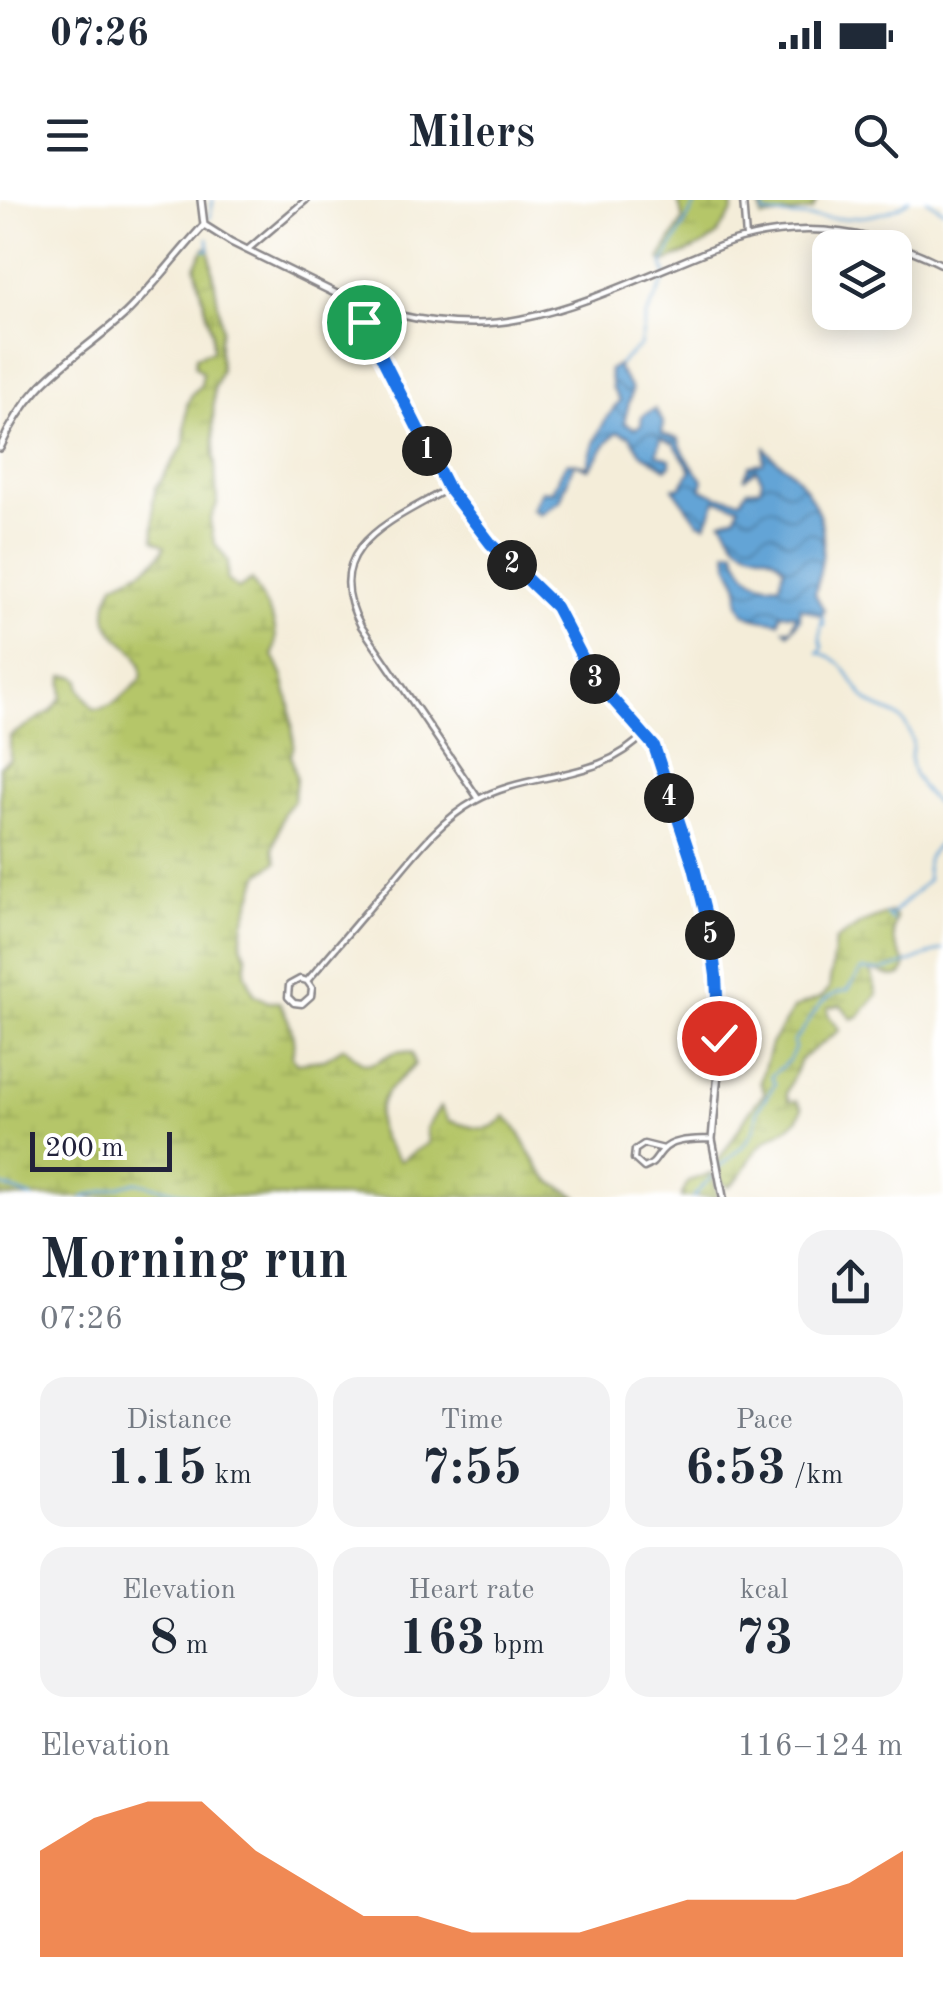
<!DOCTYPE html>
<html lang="en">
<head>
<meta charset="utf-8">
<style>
	body { margin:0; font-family:"Old Standard TT",serif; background:#f2f2f3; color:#1f2937; height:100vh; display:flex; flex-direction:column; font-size:38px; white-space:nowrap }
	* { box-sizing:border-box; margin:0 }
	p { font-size:32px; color:#747a83 }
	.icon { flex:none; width:55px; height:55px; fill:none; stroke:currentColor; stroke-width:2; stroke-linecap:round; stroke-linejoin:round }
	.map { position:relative; height:997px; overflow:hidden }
	.side { display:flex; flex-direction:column; background:#fff; flex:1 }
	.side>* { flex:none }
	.fabs { position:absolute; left:812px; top:30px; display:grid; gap:20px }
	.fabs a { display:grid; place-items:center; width:100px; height:100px; border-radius:20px; background:#fff; box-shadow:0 5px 25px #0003; font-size:50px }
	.scale { position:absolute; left:30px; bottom:25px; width:142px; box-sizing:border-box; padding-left:10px; border:5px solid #22223b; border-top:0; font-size:28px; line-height:35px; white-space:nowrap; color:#22223b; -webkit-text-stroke:8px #fff; paint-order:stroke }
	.pin { position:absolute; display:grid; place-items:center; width:85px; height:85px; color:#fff; margin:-42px; border:5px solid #fff; border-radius:50%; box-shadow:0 2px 10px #0007 }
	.km { position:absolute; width:50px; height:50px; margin:-25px; border-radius:50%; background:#222; color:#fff; font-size:28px; line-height:50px; text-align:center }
	.round { display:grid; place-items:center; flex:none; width:105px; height:105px; border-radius:30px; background:#f2f2f3 }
	.overview { display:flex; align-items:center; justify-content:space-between; height:170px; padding:0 40px }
	h1 { font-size:55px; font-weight:600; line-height:75px }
	.figures { display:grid; grid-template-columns:repeat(3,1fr); gap:15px; height:170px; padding:10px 40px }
	.figures div { display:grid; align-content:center; border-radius:25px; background:#f2f2f3; text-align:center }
	.figures b { font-size:50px; font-weight:600 }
	.figures small { font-size:28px; font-weight:400 }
	.figures p { font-size:28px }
	.chart { height:280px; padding:20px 40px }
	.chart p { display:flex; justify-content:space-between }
	.chart svg { width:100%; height:180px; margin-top:10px; fill:#ea580c; opacity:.7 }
	.status { display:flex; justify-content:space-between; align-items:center; height:70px; padding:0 50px; background:#fff; direction:ltr }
	.status svg { height:28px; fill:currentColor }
	header { display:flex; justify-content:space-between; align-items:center; height:130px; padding:0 40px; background:#fff; font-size:45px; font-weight:600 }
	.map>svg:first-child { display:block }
	.wetland { fill:url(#wetland-marsh); stroke:#6c7452; stroke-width:2.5 }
	.water { fill:url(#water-waves); stroke:#426388; stroke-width:2.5 }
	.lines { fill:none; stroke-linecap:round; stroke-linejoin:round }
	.stream { stroke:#63a4d6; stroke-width:2.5 }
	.minor-casing { stroke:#8b888a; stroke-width:9 }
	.tertiary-casing { stroke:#8b888a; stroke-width:10 }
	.minor { stroke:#fff; stroke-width:4 }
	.tertiary { stroke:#fff; stroke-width:5 }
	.route-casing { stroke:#fff; stroke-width:20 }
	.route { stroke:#1a73e8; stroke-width:12 }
</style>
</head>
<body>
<div class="status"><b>07:26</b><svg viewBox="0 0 49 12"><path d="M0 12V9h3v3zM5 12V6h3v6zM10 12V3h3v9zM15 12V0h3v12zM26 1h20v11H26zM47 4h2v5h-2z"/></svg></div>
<header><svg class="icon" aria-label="menu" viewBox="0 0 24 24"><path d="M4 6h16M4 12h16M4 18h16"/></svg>Milers<svg class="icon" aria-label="search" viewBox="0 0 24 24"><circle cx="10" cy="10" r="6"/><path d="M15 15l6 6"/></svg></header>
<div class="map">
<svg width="943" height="997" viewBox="0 0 943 997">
	<defs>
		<pattern id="wetland-marsh" width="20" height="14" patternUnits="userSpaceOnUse" patternTransform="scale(2.5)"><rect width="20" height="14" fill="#b5c669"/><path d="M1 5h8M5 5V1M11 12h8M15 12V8" fill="none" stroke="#9baa5c"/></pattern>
		<pattern id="water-waves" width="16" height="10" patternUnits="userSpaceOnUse" patternTransform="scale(2.5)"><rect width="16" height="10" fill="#63a4d6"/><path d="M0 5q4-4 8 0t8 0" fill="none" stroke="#5185af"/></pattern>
	</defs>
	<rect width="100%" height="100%" fill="#fff"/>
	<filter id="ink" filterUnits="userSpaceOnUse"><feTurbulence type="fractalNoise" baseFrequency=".01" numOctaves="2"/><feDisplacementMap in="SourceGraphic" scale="20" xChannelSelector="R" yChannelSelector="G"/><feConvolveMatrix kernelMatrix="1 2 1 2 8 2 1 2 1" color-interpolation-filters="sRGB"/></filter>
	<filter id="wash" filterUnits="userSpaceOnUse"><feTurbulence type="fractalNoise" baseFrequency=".0048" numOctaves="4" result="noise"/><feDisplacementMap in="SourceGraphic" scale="40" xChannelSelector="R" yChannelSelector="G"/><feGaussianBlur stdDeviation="2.25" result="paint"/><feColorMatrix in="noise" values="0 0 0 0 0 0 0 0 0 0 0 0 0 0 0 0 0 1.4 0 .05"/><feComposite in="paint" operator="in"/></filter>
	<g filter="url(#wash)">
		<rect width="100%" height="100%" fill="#f4edd9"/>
		<path class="wetland" d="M678,0H732L733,11L716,36L704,45L663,63L660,58L683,20Z
			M760,0H816L817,1L812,10L762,18Z
			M209,47L222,129L219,141L221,170L214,189L213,226L217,304L210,321L214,342L228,361L227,380L238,389L252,380C265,406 283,425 273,455L283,477L290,505L294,544L291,556L296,577L294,600L284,612L273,648L277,662L259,675L244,722L241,744L247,757L245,772L254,794L268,802H279C289,819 297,837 292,856L296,863L323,860L344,847C349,851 357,861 364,863C381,868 388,845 412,853L415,864C407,875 393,883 386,894C369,920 382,942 400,961L428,943L426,928L440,907L449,921C472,926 488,937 505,916C520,926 532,964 548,979C556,986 568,990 577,997H0V566L10,559V536L51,511L62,497L63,476H74L80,480V488L94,509C114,509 128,492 141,479C148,435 84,446 114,384C134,373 155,368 165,346L154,340L153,300L156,288L184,245L187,205L192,194L201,185L203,173L195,166L196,156L213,150L212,133L195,66L205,48Z
			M891,712L896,718C889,740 896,746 906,765L902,775L895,777L871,770L877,795L859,816L852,819L841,805L828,807V815L840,830L801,859L786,893L789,901H797L802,908C797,930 777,930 762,944C747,957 747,974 728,987L721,981L717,961C736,939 744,913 765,893L760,882L771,844L794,808L822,797L829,789L835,741L862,723Z
			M712,973L718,997H681L688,981Z"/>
		<path class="water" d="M619,164L618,169L632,190L624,223L635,228L641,225L642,216L655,209L663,222L662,234L679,239C680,249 696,271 703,280L701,288L717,296L741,300L747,290L760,288L762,279L756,269L744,279L750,265L763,263L765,248C772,259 785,264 794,274C830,316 827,342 815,394L824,410L822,416L800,407V419L789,433L785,429H792L796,415L781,413L779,422C764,419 744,421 739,403C737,398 740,393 739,387C737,376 727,372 727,351L735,350C741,373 756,387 780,384L784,367C769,349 757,356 741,346C731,340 729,328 722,321L736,316L739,306L716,300L706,325L698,322L673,288L681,287L691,270L674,244L661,238L657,254L670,259V266L666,269L640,252L630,236L618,232C603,242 600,259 588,269L574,263L560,301L540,314L532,309L542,290L551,291C559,282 560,270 568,262L588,266C592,241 604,219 620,201L612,188L609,170Z"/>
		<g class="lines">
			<path class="stream" d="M764,0V14C807,17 876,27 909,0
				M927,0L943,10
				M210,18L213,0
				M205,50L209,51L208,38
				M619,164L640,146L646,117L666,77L663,63L698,0
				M824,425L822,416L820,439L823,448L818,453C846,457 850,484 868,501C882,514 900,508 910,533C914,542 912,547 911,556C909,576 928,598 943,609
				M893,721L886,714L889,717L928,680C924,659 926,655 943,641
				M718,968L746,943L754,929L758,909L775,884L771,876L789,860L795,848L793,842C814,820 815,796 848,790L861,770C893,774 914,759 943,749
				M0,985L32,997
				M83,997L136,982L201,997
				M693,997L712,976"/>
		</g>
	</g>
	<g filter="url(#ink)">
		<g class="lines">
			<defs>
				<path id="minor" d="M743,0L746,38
					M247,50L306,0
					M352,101C403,120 466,130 520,119C591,105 663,67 731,42C804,19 876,31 943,65
					M449,288C392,321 318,347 361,426L478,598
					M307,781L312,788L311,796L302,804L294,803L288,797L289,785L300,779L307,781C334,750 361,718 387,687C414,655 439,621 475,601C529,570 601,583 645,533
					M664,949L644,944L635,950L634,959L644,968C656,963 654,960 662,951C672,938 697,940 712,939"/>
				<path id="tertiary" d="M201,0L204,25L231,42L351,101L449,288L491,344L556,407L592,476L654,546L694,667L714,754L719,861L712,939L723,997
					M0,248C32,176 73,162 126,113C154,86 177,54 204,25"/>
			</defs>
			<use href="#minor" class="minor-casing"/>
			<use href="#tertiary" class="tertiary-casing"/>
			<use href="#minor" class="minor"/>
			<use href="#tertiary" class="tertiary"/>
		</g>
	</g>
	<g class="lines" filter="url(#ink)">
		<defs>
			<path id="route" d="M364,122L448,288L491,344L556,407L592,476L654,546L694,667L710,732L716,776L719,838"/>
		</defs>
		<use href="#route" class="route-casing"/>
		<use href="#route" class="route"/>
	</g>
</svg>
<div class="fabs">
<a><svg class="icon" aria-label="layers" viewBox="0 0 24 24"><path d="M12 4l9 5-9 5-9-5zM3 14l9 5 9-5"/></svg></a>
</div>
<div class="scale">200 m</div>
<div class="pin" style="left:364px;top:122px;background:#1e9e55"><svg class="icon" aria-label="arrive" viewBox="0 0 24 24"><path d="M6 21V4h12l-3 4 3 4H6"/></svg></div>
<div class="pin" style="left:719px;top:838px;background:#d93025"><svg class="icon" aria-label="check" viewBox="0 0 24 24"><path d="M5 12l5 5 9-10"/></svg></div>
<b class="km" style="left:427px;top:251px">1</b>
<b class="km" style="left:512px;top:365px">2</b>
<b class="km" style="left:595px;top:479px">3</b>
<b class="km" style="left:669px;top:598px">4</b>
<b class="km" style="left:710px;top:735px">5</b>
</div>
<section class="side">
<div class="overview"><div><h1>Morning run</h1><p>07:26</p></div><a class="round"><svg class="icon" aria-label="share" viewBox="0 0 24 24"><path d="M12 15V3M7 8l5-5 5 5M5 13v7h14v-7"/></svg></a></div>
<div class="figures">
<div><p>Distance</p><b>1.15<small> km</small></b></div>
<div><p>Time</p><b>7:55</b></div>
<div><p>Pace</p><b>6:53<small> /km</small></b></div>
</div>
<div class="figures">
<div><p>Elevation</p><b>8<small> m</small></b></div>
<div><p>Heart rate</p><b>163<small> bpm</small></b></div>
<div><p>kcal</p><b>73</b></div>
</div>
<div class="chart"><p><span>Elevation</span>116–124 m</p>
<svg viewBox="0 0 160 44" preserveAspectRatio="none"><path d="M0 44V18L10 10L20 6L30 6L40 18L50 26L60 34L70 34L80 38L90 38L100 38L110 34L120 30L130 30L140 30L150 26L160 18V44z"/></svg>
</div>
</section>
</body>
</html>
